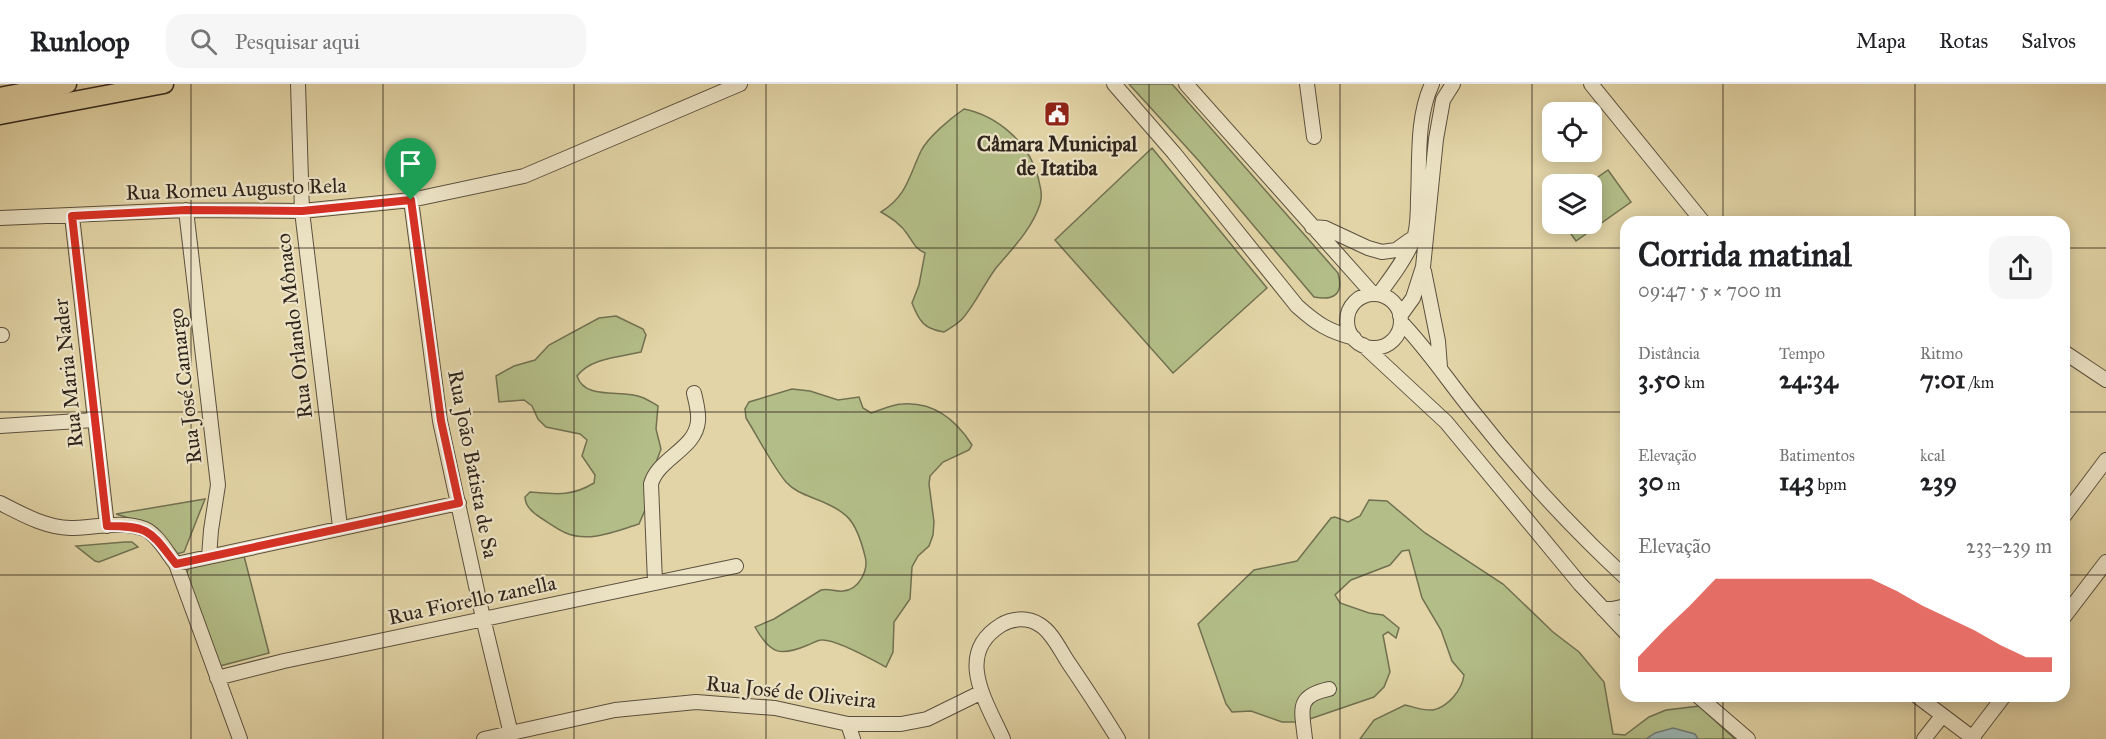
<!DOCTYPE html>
<html lang="pt">
<head>
<meta charset="utf-8">
<style>
	body { margin:0; font-family:"IM FELL Great Primer",serif; background:#f6f6f6; color:#202124; height:100vh; display:flex; flex-direction:column; font-size:22px; white-space:nowrap }
	* { box-sizing:border-box; margin:0 }
	p { font-size:20px; color:#757577 }
	.icon { flex:none; width:33px; height:33px; fill:none; stroke:currentColor; stroke-width:2; stroke-linecap:round; stroke-linejoin:round }
	.map { position:relative; flex:1; overflow:hidden }
	.drawer { position:absolute; left:1620px; top:132px; width:450px; height:486px; display:flex; flex-direction:column; background:#fff; border-radius:18px; box-shadow:0 3px 15px #0003 }
	.drawer>* { flex:none }
	.buttons { position:absolute; left:1542px; top:18px; display:grid; gap:12px }
	.buttons a { display:grid; place-items:center; width:60px; height:60px; border-radius:12px; background:#fff; box-shadow:0 3px 15px #0003; font-size:30px }
	.pin { position:absolute; display:grid; place-items:center; width:51px; height:51px; color:#fff; margin:-62px -26px; border-radius:50% 50% 50% 0; rotate:-45deg; box-shadow:0 0 6px #0007 }
	.pin .icon { rotate:45deg }
	.round { display:grid; place-items:center; flex:none; width:63px; height:63px; border-radius:18px; background:#f6f6f6 }
	.head { display:flex; align-items:center; justify-content:space-between; height:102px; padding:0 18px }
	h1 { font-size:33px; font-weight:700; line-height:45px }
	.figures { display:grid; grid-template-columns:repeat(3,1fr); gap:9px; height:102px; padding:6px 18px }
	.figures div { display:grid; align-content:center }
	.figures b { font-size:26px; font-weight:700 }
	.figures small { font-size:16px; font-weight:400 }
	.figures p { font-size:16px }
	.chart { height:168px; padding:12px 18px }
	.chart p { display:flex; justify-content:space-between }
	.chart svg { width:100%; height:108px; margin-top:6px; fill:#d93025; opacity:.7 }
	header { display:flex; align-items:center; gap:36px; box-sizing:border-box; height:84px; padding:0 30px; background:#fff; border-bottom:2px solid #e0e0e0 }
	header strong { font-size:28px }
	nav { display:flex; gap:33px; margin-inline-start:auto; font-size:21px }
	.search { width:420px; height:54px; background:#f6f6f6; display:flex; align-items:center; gap:15px; box-sizing:border-box; padding:0 21px; border-radius:18px; color:#757577; font-size:22px }
	.map>svg:first-child { display:block }
	.green { fill:#b3bd87; stroke:#717152; stroke-width:1.5 }
	.water { fill:#9ab5b3; stroke:#6f7b77; stroke-width:1.5 }
	.lines { fill:none; stroke-linecap:round; stroke-linejoin:round }
	.minor-casing { stroke:#5c513f; stroke-width:16 }
	.major-casing { stroke:#2f251d; stroke-width:21 }
	.minor { stroke:#ece3c5; stroke-width:14 }
	.major { stroke:#e2d4a6; stroke-width:18 }
	.route-casing { stroke:#fff; stroke-width:12 }
	.route { stroke:#d93025; stroke-width:8 }
	.grid { fill:none; stroke:#2f251d; stroke-width:1.5; stroke-opacity:0.55 }
	.labels { text-anchor:middle; dominant-baseline:central; stroke-width:4.5; stroke-linejoin:round; paint-order:stroke }
	.poi-label { font-size:21px; font-weight:bold; fill:#2f251d; stroke:#ece3c5 }
	.street-label { font-size:21px; fill:#2f251d; stroke:#ece3c5 }
</style>
</head>
<body>
<header>
<strong>Runloop</strong>
<div class="search"><svg class="icon" aria-label="search" viewBox="0 0 24 24"><circle cx="10" cy="10" r="6"/><path d="M15 15l6 6"/></svg>Pesquisar aqui</div>
<nav><a>Mapa</a><a>Rotas</a><a>Salvos</a></nav>
</header>
<div class="map">
<svg width="2106" height="655" viewBox="0 0 2106 655">
	<rect width="100%" height="100%" fill="#e2d4a6"/>
	<filter id="stains"><feTurbulence type="fractalNoise" baseFrequency=".00333" numOctaves="4"/><feColorMatrix values="0 0 0 0 .2 0 0 0 0 .09 0 0 0 0 .02 0 0 0 .5 -.17"/></filter>
	<radialGradient id="worn" r=".72"><stop offset=".6" stop-color="#630" stop-opacity="0"/><stop offset="1" stop-color="#630" stop-opacity=".3"/></radialGradient>
	<path class="green" d="M1129,0H1172L1338,189C1344,210 1334,217 1314,213L1199,77Z
		M964,25C998,32 1029,59 1038,93C1040,102 1043,111 1040,120C1032,145 1012,165 996,184C984,200 976,219 963,234C958,240 950,244 944,248C924,245 919,237 912,219L919,201L925,169C915,164 914,160 908,151C901,140 891,134 881,128C907,112 909,92 921,67C928,53 951,34 964,25Z
		M1152,64L1267,204L1173,289L1055,156Z
		M1608,86L1631,118L1576,157L1564,140H1592V100H1588Z
		M616,232L643,245L646,251L641,268C620,273 590,274 577,292C585,317 622,305 641,313C647,315 653,319 658,322L656,345L661,365L654,384L651,412L639,440C616,447 589,459 566,449C557,445 549,439 541,434C533,429 525,422 525,413L530,408C555,410 571,413 594,399L595,391L582,372L587,356L580,350L546,343L538,335L532,322L524,316L499,318L496,292L514,282L535,276L549,261L599,234Z
		M792,305L810,307L838,316L859,313L863,324L871,329C881,326 892,320 903,320C934,318 956,336 972,361L969,366L943,378L930,392L929,400L934,438L933,451L929,462L918,472L912,483L910,515L894,538L893,568L886,583C873,576 835,554 821,556C817,556 812,560 808,561C780,573 770,570 755,543L774,535L821,506C829,504 835,508 843,507C859,506 869,486 865,472C856,436 848,427 813,414C803,410 793,406 786,398C772,381 758,353 746,334L745,325L749,318Z
		M205,415L184,468L173,471L135,436L116,430Z
		M1369,416L1387,417L1425,449L1503,500L1553,548L1579,568L1604,598L1613,650L1625,651L1649,633L1666,626L1699,622L1735,655H1360L1374,636L1405,621C1414,623 1424,627 1433,626C1448,623 1462,606 1464,591L1452,577L1441,546L1422,514L1409,466L1402,467L1390,481L1351,496L1335,511L1340,519L1369,529L1383,531L1399,544L1396,554L1388,548L1383,551L1390,588L1384,603L1374,613L1301,638H1282L1251,627L1232,628L1226,620L1198,540L1254,486L1297,477L1331,434L1335,433L1348,438L1360,432Z
		M125,458H132L138,463L99,478L95,477L76,462Z
		M244,472L269,569L216,583L182,498L189,484Z"/>
	<path class="water" d="M1673,644L1695,650L1698,655H1646L1655,649Z"/>
	<g class="lines">
		<defs>
			<path id="minor" d="M298,0L302,127L340,443
				M1114,0L1174,69L1297,222C1317,240 1328,247 1354,254
				M1186,0L1373,210
				M1307,0L1314,53
				M1591,0L1703,138
				M411,116L440,337L483,534L511,650
				M186,126L218,401L211,446L209,473
				M72,132L107,442
				M0,134L186,126L302,127L411,116L524,92L740,0
				M1312,143L1325,144L1368,164L1382,168L1396,166L1410,156
				M1424,187L1438,257L1440,283
				M1379,210C1391,194 1409,170 1415,151C1418,139 1418,126 1418,114C1420,77 1416,34 1432,0
				M1347 237a27 27 0 1 1 54 0a27 27 0 1 1-54 0Z
				M1400,232L1413,214L1423,183L1436,55L1443,16L1453,0
				M1401,238C1430,268 1452,303 1479,335C1524,392 1573,445 1626,494
				M0,251H2
				M1363,261L1446,338L1580,500L1626,549
				M2064,268L2106,296
				M0,342L94,336
				M0,419C22,430 44,443 70,444C93,444 122,436 145,445C158,451 167,469 176,480L240,655
				M2064,432L2106,376
				M176,480L459,419
				M655,498L651,400C658,374 696,365 698,337C699,328 696,318 694,309
				M1603,525H1612L1626,522
				M2064,533L2106,478
				M217,594L284,577L736,482
				M1698,612L1748,655
				M1917,612L1974,655
				M848,640L853,655
				M1972,654L2004,612
				M484,655L615,626L696,618L775,624L848,640H901L927,635L982,608
				M1003,655C986,617 954,570 1001,541C1012,534 1028,533 1040,541C1052,548 1060,566 1068,578C1085,603 1102,629 1118,655
				M1305,655C1302,626 1295,612 1329,605
				M1924,655L1942,632"/>
			<path id="major" d="M0,13L67,0
				M0,31L164,0"/>
		</defs>
		<use href="#minor" class="minor-casing"/>
		<use href="#major" class="major-casing"/>
		<use href="#minor" class="minor"/>
		<use href="#major" class="major"/>
	</g>
	<g class="lines">
		<defs>
			<path id="route" d="M411,116L441,337L459,419L176,480C150,447 150,442 107,442L72,132L186,126L302,127Z"/>
		</defs>
		<use href="#route" class="route-casing"/>
		<use href="#route" class="route"/>
	</g>
	<path class="grid" d="M191,0V655M383,0V655M574,0V655M766,0V655M957,0V655M1149,0V655M1340,0V655M1532,0V655M1723,0V138M1915,0V138M0,164H1626M2064,164H2106M0,328H1626M2064,328H2106M0,491H1626M2064,491H2106M1723,612V655M1915,612V655"/>
	<defs>
		<symbol id="civic-square" viewBox="-11 -11 22 22"><rect x="-9" y="-9" width="18" height="18" rx="4" fill="#8f2418" stroke="#ece3c5"/><path d="M-.6-6.5H3V-4.5H.6V-3L4-1V1h2V6H-6V1h2V-1L-.6-3ZM-1.2 2.5V6h2.4V2.5Z" fill="#fff"/></symbol>
	</defs>
	<g fill-rule="evenodd">
		<use href="#civic-square" x="1042" y="15" width="30" height="30"/>
	</g>
	<g class="labels">
		<g class="poi-label">
			<text x="1057" y="60">Câmara Municipal<tspan x="1057" dy="24">de Itatiba</tspan></text>
		</g>
		<g class="street-label">
			<text transform="translate(236 105) rotate(-2)">Rua Romeu Augusto Rela</text>
			<text transform="translate(294 242) rotate(-97)">Rua Orlando Mônaco</text>
			<text transform="translate(68 289) rotate(-96)">Rua Maria Nader</text>
			<text transform="translate(185 302) rotate(-97)">Rua José Camargo</text>
			<text transform="translate(473 380) rotate(79)">Rua João Batista de Sa</text>
			<text transform="translate(472 516) rotate(-12)">Rua Fiorello zanella</text>
			<text transform="translate(791 608) rotate(6)">Rua José de Oliveira</text>
		</g>
	</g>
	<rect width="100%" height="100%" filter="url(#stains)"/>
	<rect width="100%" height="100%" fill="url(#worn)"/>
</svg>
<div class="buttons">
<a><svg class="icon" aria-label="locate" viewBox="0 0 24 24"><circle cx="12" cy="12" r="6"/><path d="M12 2v4M12 18v4M2 12h4M18 12h4"/></svg></a>
<a><svg class="icon" aria-label="layers" viewBox="0 0 24 24"><path d="M12 4l9 5-9 5-9-5zM3 14l9 5 9-5"/></svg></a>
</div>
<div class="pin" style="left:411px;top:116px;background:#1e9e55"><svg class="icon" aria-label="arrive" viewBox="0 0 24 24"><path d="M6 21V4h12l-3 4 3 4H6"/></svg></div>
<section class="drawer">
<div class="head"><div><h1>Corrida matinal</h1><p>09:47 · 5 × 700 m</p></div><a class="round"><svg class="icon" aria-label="share" viewBox="0 0 24 24"><path d="M12 15V3M7 8l5-5 5 5M5 13v7h14v-7"/></svg></a></div>
<div class="figures">
<div><p>Distância</p><b>3.50<small> km</small></b></div>
<div><p>Tempo</p><b>24:34</b></div>
<div><p>Ritmo</p><b>7:01<small> /km</small></b></div>
</div>
<div class="figures">
<div><p>Elevação</p><b>30<small> m</small></b></div>
<div><p>Batimentos</p><b>143<small> bpm</small></b></div>
<div><p>kcal</p><b>239</b></div>
</div>
<div class="chart"><p><span>Elevação</span>233–239 m</p>
<svg viewBox="0 0 160 44" preserveAspectRatio="none"><path d="M0 44V38L10 27L20 17L30 6L40 6L50 6L60 6L70 6L80 6L90 6L100 11L110 17L120 22L130 27L140 33L150 38L160 38V44z"/></svg>
</div>
</section>
</div>
</body>
</html>
